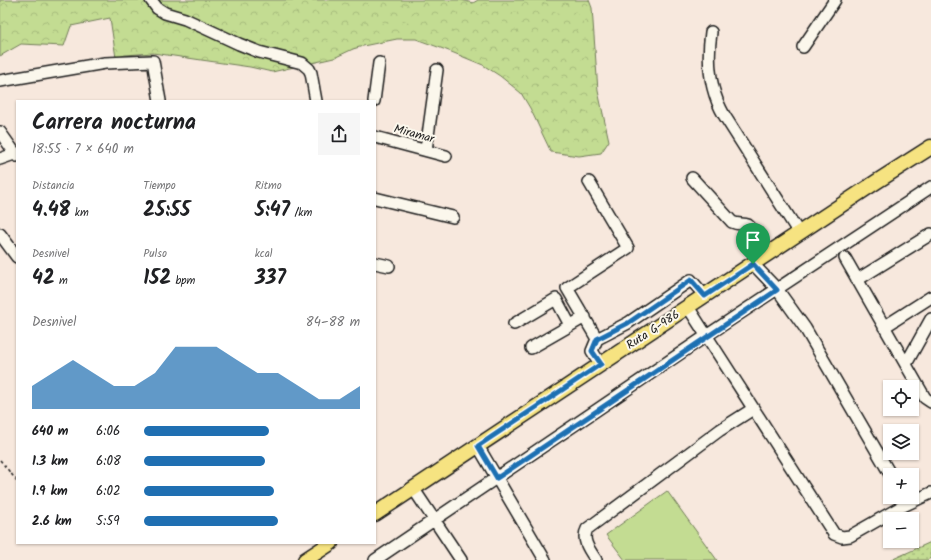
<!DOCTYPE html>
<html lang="es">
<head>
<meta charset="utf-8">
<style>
	body { margin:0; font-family:Kalam,sans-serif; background:#f6f6f6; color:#202124; height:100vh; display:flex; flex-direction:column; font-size:15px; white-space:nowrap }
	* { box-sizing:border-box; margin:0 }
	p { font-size:13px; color:#757577 }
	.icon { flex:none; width:22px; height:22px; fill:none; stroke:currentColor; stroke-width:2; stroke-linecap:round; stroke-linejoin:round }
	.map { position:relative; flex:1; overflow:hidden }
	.sheet { position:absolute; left:16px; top:100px; width:360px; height:444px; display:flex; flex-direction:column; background:#fff; border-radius:0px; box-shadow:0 1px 3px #0004 }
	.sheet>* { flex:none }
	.tools { position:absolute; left:883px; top:380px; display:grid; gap:8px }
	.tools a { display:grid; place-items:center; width:36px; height:36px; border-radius:0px; background:#fff; box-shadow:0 1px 3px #0004; font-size:20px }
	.pin { position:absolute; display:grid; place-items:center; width:34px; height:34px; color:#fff; margin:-41px -17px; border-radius:50% 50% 50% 0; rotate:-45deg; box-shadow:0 0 4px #0007 }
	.pin .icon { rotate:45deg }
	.round { display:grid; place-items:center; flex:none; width:42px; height:42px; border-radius:0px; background:#f6f6f6 }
	.headline { display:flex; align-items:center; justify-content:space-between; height:68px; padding:0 16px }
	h1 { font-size:22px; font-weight:600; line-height:30px }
	.stats { display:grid; grid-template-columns:repeat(3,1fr); gap:6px; height:68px; padding:4px 16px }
	.stats div { display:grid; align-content:center }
	.stats b { font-size:20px; font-weight:600 }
	.stats small { font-size:11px; font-weight:400 }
	.stats p { font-size:11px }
	.chart { height:112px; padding:8px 16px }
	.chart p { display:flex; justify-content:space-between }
	.chart svg { width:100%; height:72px; margin-top:4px; fill:#1f6fb2; opacity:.7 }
	ul { padding:0 16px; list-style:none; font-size:13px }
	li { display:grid; grid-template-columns:64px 48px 1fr; align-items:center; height:30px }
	li i { height:10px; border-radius:5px; background:#1f6fb2 }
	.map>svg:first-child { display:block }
	.grass { fill:#c3dc92; stroke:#707c57 }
	.forest { fill:url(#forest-crowns); stroke:#707c57 }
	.park { fill:url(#park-dots); stroke:#707c57 }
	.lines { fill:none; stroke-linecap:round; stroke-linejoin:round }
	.minor-casing { stroke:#1c1c1c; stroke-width:14 }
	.major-casing { stroke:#1c1c1c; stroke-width:17 }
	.path { stroke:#1c1c1c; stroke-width:1.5; stroke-dasharray:3 3; stroke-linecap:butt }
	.minor { stroke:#fbf7ec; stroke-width:11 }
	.major { stroke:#f6e381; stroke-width:14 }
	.route-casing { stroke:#fff; stroke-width:8 }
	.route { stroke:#1f6fb2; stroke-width:5 }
	.labels { text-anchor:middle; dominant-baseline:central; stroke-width:4; stroke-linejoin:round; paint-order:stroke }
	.street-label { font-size:12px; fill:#1c1c1c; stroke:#fbf7ec }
</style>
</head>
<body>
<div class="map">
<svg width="931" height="560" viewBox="0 0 931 560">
	<defs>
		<pattern id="forest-crowns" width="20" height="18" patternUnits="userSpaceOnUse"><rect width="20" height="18" fill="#c3dc92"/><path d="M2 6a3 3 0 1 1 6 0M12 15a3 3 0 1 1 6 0" fill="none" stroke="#a7bc7d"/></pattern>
		<pattern id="park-dots" width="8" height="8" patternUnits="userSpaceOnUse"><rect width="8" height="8" fill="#c3dc92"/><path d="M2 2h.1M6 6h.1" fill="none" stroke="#a7bc7d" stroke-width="1.8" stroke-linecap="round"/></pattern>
	</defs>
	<rect width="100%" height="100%" fill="#f7e8dd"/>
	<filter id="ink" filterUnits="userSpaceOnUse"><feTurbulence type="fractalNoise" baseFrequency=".025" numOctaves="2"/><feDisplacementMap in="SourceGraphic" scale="8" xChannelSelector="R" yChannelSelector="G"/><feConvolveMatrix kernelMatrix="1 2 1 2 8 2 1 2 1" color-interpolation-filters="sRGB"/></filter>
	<g filter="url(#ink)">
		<path class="grass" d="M667,491L717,560H625L606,535Z"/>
		<path class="forest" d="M0,0H461L473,3L478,0H589L592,8L598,91L609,141L601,153L579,156L551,152L530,108L521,93L500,76L483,65L449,51L416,39H397L363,46L353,49L334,58L272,72L250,67L153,53L125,55L116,58L110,18L71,26L64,46L21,44L0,56Z"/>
		<path class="park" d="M931,542V558L927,560H891Z"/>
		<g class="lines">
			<defs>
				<path id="minor" d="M151,0L157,8L165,13L185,19L239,44L259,52L302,63L309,69L311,73L316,101
					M711,32C707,61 709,89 724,115L799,233
					M803,47L835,0
					M0,81L105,63L153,61L160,101
					M374,101L379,63
					M0,132L17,156
					M375,137L446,156
					M426,150L437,70
					M0,159L17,153
					M692,178L732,222C738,225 743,223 748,225C754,229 763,247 768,254
					M589,182L628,248L567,288L597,339L592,351L601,365
					M375,198L453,217
					M0,234L17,257
					M845,258L925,398L931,402
					M375,263L389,266
					M753,264L777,289L805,328L890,474
					M857,280L931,234
					M688,307L834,534L842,537L850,536L901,507L931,493
					M514,324L556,299L570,325
					M884,327L931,297
					M597,339L628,323L691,280L705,296
					M531,348L585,317
					M906,364L931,319
					M478,446L545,560
					M413,488L461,560
					M375,560L706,336L931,187
					M596,560C590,551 581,540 587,529L720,430L753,409"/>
				<path id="major" d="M375,514L876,182L931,147
					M305,560L331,543"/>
			</defs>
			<use href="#minor" class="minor-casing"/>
			<use href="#major" class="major-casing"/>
			<path class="path" d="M0,460L17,481"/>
			<use href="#minor" class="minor"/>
			<use href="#major" class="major"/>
		</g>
	</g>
	<g class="lines" filter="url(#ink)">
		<defs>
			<path id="route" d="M753,264L777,290L497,478L478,446L601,364L592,351L597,339L628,323L691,280L705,296Z"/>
		</defs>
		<use href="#route" class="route-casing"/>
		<use href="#route" class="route"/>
	</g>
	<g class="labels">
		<g class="street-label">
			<text transform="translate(414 134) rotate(15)">Miramar</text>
			<text transform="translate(653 330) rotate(-33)">Ruta G-986</text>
		</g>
	</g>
</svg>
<div class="tools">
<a><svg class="icon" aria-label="locate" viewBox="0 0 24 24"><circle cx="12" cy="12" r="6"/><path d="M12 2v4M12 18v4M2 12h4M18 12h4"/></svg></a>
<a><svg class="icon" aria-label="layers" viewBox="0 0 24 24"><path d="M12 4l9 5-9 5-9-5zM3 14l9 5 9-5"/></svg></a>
<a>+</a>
<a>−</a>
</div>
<div class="pin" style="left:753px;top:264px;background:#1e9e55"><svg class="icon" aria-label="arrive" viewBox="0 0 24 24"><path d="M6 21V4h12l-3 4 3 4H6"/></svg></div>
<section class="sheet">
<div class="headline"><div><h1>Carrera nocturna</h1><p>18:55 · 7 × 640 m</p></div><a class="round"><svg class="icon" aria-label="share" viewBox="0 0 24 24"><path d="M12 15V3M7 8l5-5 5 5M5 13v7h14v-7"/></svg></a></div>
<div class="stats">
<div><p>Distancia</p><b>4.48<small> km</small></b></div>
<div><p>Tiempo</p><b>25:55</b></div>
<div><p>Ritmo</p><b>5:47<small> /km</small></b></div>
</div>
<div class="stats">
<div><p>Desnivel</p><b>42<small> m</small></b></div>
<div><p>Pulso</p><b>152<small> bpm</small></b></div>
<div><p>kcal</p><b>337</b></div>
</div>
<div class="chart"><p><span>Desnivel</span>84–88 m</p>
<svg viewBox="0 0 160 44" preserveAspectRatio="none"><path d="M0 44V30L10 22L20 14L30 22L40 30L50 30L60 22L70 6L80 6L90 6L100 14L110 22L120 22L130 30L140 38L150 38L160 30V44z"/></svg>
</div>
<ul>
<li><b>640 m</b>6:06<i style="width:58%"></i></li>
<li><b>1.3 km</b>6:08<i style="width:56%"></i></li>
<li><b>1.9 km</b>6:02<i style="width:60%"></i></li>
<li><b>2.6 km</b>5:59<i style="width:62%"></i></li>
</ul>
</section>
</div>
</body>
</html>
